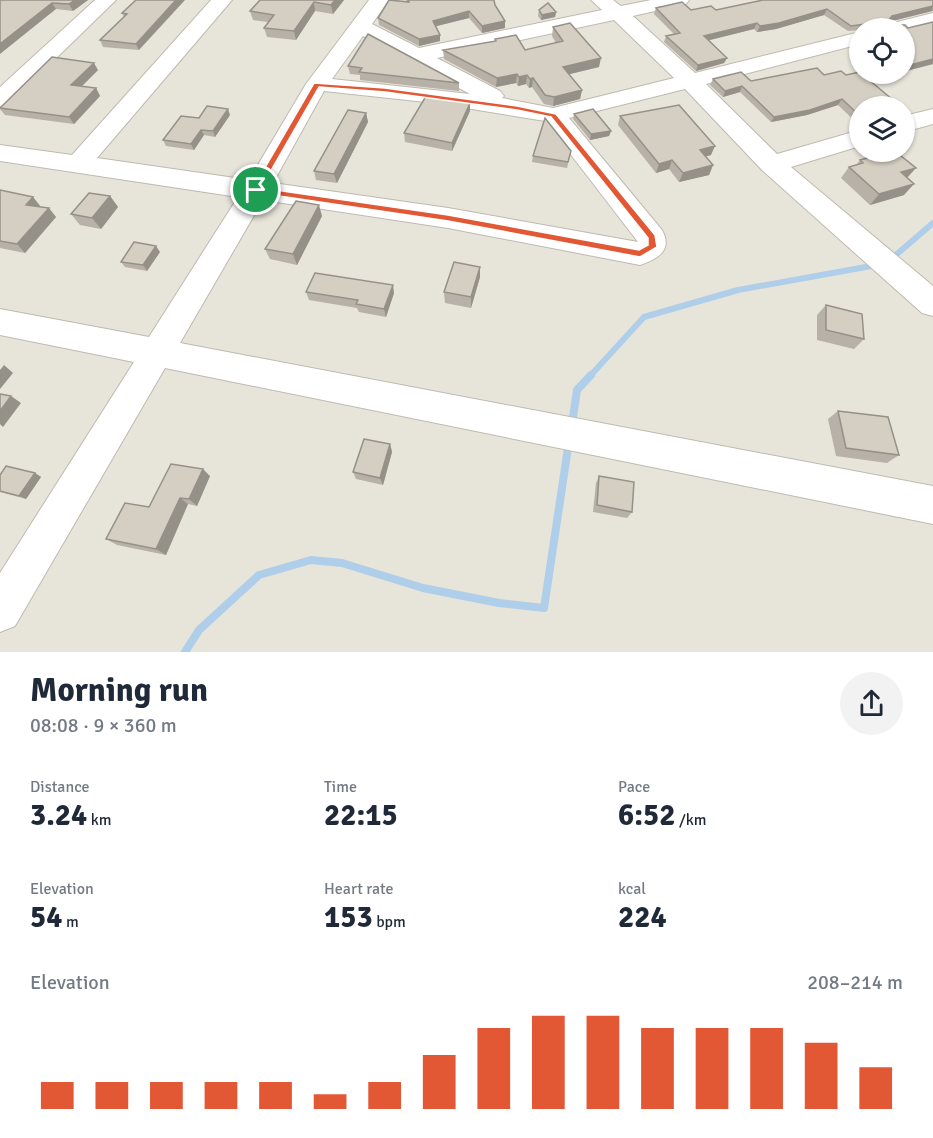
<!DOCTYPE html>
<html lang="en">
<head>
<meta charset="utf-8">
<style>
	body { margin:0; font-family:Signika,sans-serif; background:#f2f2f3; color:#1f2937; height:100vh; display:flex; flex-direction:column; font-size:22px; white-space:nowrap }
	* { box-sizing:border-box; margin:0 }
	p { font-size:20px; color:#747a83 }
	.icon { flex:none; width:33px; height:33px; fill:none; stroke:currentColor; stroke-width:2; stroke-linecap:round; stroke-linejoin:round }
	.map { position:relative; height:652px; overflow:hidden }
	.panel { display:flex; flex-direction:column; background:#fff; flex:1 }
	.panel>* { flex:none }
	.tools { position:absolute; left:849px; top:18px; display:grid; gap:12px }
	.tools a { display:grid; place-items:center; width:66px; height:66px; border-radius:50%; background:#fff; box-shadow:0 2px 4px #0004; font-size:30px }
	.pin { position:absolute; display:grid; place-items:center; width:51px; height:51px; color:#fff; margin:-26px; border:3px solid #fff; border-radius:50%; box-shadow:0 2px 6px #0007 }
	.round { display:grid; place-items:center; flex:none; width:63px; height:63px; border-radius:32px; background:#f2f2f3 }
	.summary { display:flex; align-items:center; justify-content:space-between; height:102px; padding:0 30px }
	h1 { font-size:33px; font-weight:800; line-height:45px }
	.metrics { display:grid; grid-template-columns:repeat(3,1fr); gap:9px; height:102px; padding:6px 30px }
	.metrics div { display:grid; align-content:center }
	.metrics b { font-size:30px; font-weight:800 }
	.metrics small { font-size:16px; font-weight:400 }
	.metrics p { font-size:16px }
	.chart { height:168px; padding:12px 30px }
	.chart p { display:flex; justify-content:space-between }
	.chart svg { width:100%; height:108px; margin-top:6px; stroke:#e35834; stroke-width:6 }
	.map>svg:first-child { display:block }
	.residential { fill:#e7e4da; fill-rule:evenodd }
	.lines { fill:none; stroke-linecap:round; stroke-linejoin:round }
	.stream-far1 { stroke:#afcee9; stroke-width:6 }
	.stream { stroke:#afcee9; stroke-width:8 }
	.minor-casing { stroke:#bfbaaf; stroke-width:2 }
	.minor { fill:#fff; fill-rule:evenodd }
	.wall { fill:#b7b1a7 }
	.shaded-wall { fill:#959088 }
	.building { fill:#d5cec2; stroke:#959088; stroke-width:1.5 }
	.route { fill:#e35834; stroke:#fff; stroke-width:1.5; fill-rule:evenodd }
</style>
</head>
<body>
<div class="map">
<svg width="933" height="652" viewBox="0 0 933 652">
	<rect width="100%" height="100%" fill="#f4f2ec"/>
	<path class="residential" d="M0,0H933V652H0ZM860,28H904V74H860ZM860,106H904V152H860Z"/>
	<g class="lines">
		<path class="stream-far1" d="M890,260L933,223
			M590,376L644,317L738,290L877,265"/>
		<path class="stream" d="M572,424L577,390L591,375
			M185,652L199,630L259,575L311,560L342,563L423,588L499,603L544,608L569,441"/>
		<defs>
			<path id="minor" d="M95,0H116L8,105L0,107V87Z
				M211,0H232L97,158L249,180L306,84L369,0H389L372,24L419,48L602,10L591,0H613L621,6L651,0H689L686,4L633,16L695,73L860,32V44L706,84L777,154L860,130V146L791,167L933,286V316L922,313L762,170L685,89L569,118L662,230C673,250 658,259 640,265L448,228L263,200L180,343L933,486V524L165,368L15,626L0,632V573L134,362L0,335V309L149,337L238,197L0,161V145L72,155ZM614,20L674,78L553,108L502,98L504,96L500,91L437,58ZM363,36L470,94L332,79ZM324,91L435,103L545,121L638,242L448,208L273,183Z
				M933,13V25L904,32V28H886L889,24Z
				M933,109V124L904,132V116Z"/>
		</defs>
		<use href="#minor" class="minor-casing"/>
		<use href="#minor" class="minor"/>
	</g>
	<path class="wall" d="M0,0H88L73,11L56,9Z
		M136,0L139,50L103,47L100,40L124,17L122,13Z
		M260,0H344L333,14L315,11L296,40L267,37L264,28L268,22L253,20L250,11Z
		M406,0H494L495,5L505,21V28L482,33L469,18L436,26L440,41L419,46L379,25L378,18L406,2Z
		M933,0V11L888,22L890,25L908,28L933,22V64L906,71L904,70V28H860V30L848,31L824,15L776,29L757,32L754,29L709,40L727,58L724,63L696,71L664,42L666,36L674,34L654,14L656,8L716,10Z
		M539,10L556,12L555,17L541,20L538,16Z
		M553,27L599,67L569,74L582,90L580,99L553,106L544,104L532,87L529,88L526,84L518,86L516,83L496,87L444,59L443,50L495,41V39L525,50L556,43L552,36Z
		M348,66L459,83V91L360,80V75L350,74Z
		M817,68L860,106V126L838,105L807,115L771,122L740,92L723,97L710,85L713,79L751,81Z
		M98,70L82,86L96,88L100,96L74,124L5,115L0,109V107Z
		M470,103V111L452,151L405,142L404,133Z
		M366,113L368,122L337,183L316,180L314,171Z
		M574,114L611,131L609,136L590,140L573,119Z
		M230,115L215,137L204,135L194,150L166,146L163,140L199,118Z
		M620,116L711,155L705,157L713,165L709,175L679,182L669,169L656,173L618,125Z
		M571,151L567,168L532,162L533,156Z
		M860,160L907,178L904,195L870,205L841,178L849,167L857,164Z
		M0,190L33,197L40,206V207L56,217L25,253L0,248Z
		M110,196L118,207L101,229L80,225L71,214Z
		M322,216L297,265L270,259L265,249Z
		M160,252L147,271L125,267L121,262Z
		M480,267V277L471,308L445,303L444,292Z
		M306,292L394,293L386,317L359,312L357,308L309,300Z
		M826,305L864,339L854,349L817,340V315Z
		M838,411L899,455L887,463L836,456L828,419Z
		M390,444L392,452L383,485L356,479L353,472Z
		M35,473L41,477L26,499L0,492V475Z
		M210,476L197,506L188,504L166,555L117,545L106,539L149,507Z
		M599,476L632,512L627,518L593,512L596,483Z"/>
	<path class="shaded-wall" d="M75,0H88L73,11L69,4Z
		M176,0H185L139,50L136,44Z
		M335,0H344L333,14L331,5Z
		M314,2L315,11L296,40L294,31Z
		M52,3L56,9L0,54V44Z
		M933,6L932,11L888,22V21L892,16Z
		M827,9L824,15L776,29L757,32L760,26Z
		M469,11V18L433,27V21Z
		M556,12L555,17L541,20L542,15Z
		M505,21V28L482,33V26Z
		M757,23L754,29L702,42L704,36Z
		M440,35V41L419,46V39Z
		M601,58L599,67L562,76L563,67Z
		M727,58L724,63L696,71L698,65Z
		M933,59V64L906,71L910,65Z
		M94,63L98,70L76,92L71,85Z
		M517,74L516,83L496,87L497,78Z
		M527,75L526,84L518,86L519,77Z
		M533,78L532,87L529,88L530,79Z
		M742,86L740,92L723,97L725,91Z
		M96,88L100,96L74,124L69,117Z
		M582,90L580,99L553,106L554,97Z
		M842,99L838,105L807,115L771,122L774,117Z
		M470,103V111L452,151V143Z
		M228,109L230,115L215,137L213,131Z
		M366,113L368,122L337,183L334,174Z
		M201,130L204,135L194,150L191,144Z
		M611,131L609,136L590,140L591,134Z
		M715,146L711,155L696,159L700,150Z
		M672,160L669,169L656,173L659,164Z
		M713,165L709,175L679,182L683,173Z
		M916,168L906,179L901,172Z
		M914,184L904,195L870,205L879,194Z
		M110,196L118,207L101,229L92,218Z
		M33,197L40,206L33,214L26,205Z
		M319,205L322,216L297,265L293,254Z
		M49,208L56,217L25,253L17,244Z
		M156,246L160,252L147,271L143,265Z
		M480,267V277L471,308V297Z
		M393,285L394,293L386,317L384,309Z
		M4,365L13,373L0,389V370Z
		M11,396L21,403L3,427L0,424V411Z
		M390,444L392,452L383,485L380,478Z
		M203,469L210,476L197,506L189,499Z
		M35,473L41,477L26,499L19,496Z
		M180,498L188,504L166,555L156,549Z"/>
	<path class="building" d="M0,0H75L69,4L52,3L0,44Z
		M136,0H176L136,44L100,40L127,14L122,13Z
		M260,0H335L331,5L314,2L294,31L264,28L274,15L250,11Z
		M389,0L409,2L408,0H494L495,5L505,21L482,26L469,11L433,21L440,35L419,39L378,18Z
		M763,0H933V6L892,16L888,21L890,25H905L908,28L933,22V59L910,65L904,61V28H865V24L851,26L827,9L779,23L760,26L757,23L704,36L727,58L698,65L666,36L680,33L656,8L682,2L691,10L711,6L716,10Z
		M548,3L556,12L542,15L539,10Z
		M570,23L601,58L563,67L582,90L554,97L545,95L533,78L530,79L527,75L519,77L517,74L497,78L443,50L496,41L495,39L516,35L525,50L563,41L553,27Z
		M368,34L459,83L359,72L362,68L348,66Z
		M52,57L94,63L71,85L96,88L69,117L0,108Z
		M817,68L824,75L841,71L846,75L860,72V74H862L900,106H860V116L842,99L810,110L774,117L742,86L725,91L713,79L741,72L751,81Z
		M426,96L470,103L452,143L404,133Z
		M679,105L715,146L700,150L713,165L683,173L672,160L659,164L620,116Z
		M207,106L228,109L213,131L201,130L191,144L163,140L181,116L199,118Z
		M593,109L611,131L591,134L574,114Z
		M348,110L366,113L334,174L314,171Z
		M545,118L571,151L568,162L533,156Z
		M891,152H896L916,168L901,172L914,184L879,194L849,167L863,163L860,160Z
		M0,190L33,197L26,205L49,208L17,244L0,241Z
		M89,193L110,196L92,218L71,214Z
		M296,201L319,205L293,254L265,249Z
		M134,242L156,246L143,265L121,262Z
		M454,262L480,267L471,297L444,292Z
		M315,273L393,285L384,309L356,304L358,300L306,292Z
		M826,305L862,314L864,339L826,330Z
		M0,394L11,396L0,411Z
		M838,411L888,417L899,455L846,448Z
		M364,439L390,444L380,478L353,472Z
		M171,464L203,469L189,499L180,498L156,549L106,539L125,503L149,507Z
		M6,466L35,473L19,496L0,491V475Z
		M599,476L634,482L632,512L597,505Z"/>
	<path class="route" d="M314,83L385,88L517,106L556,114L655,235L657,247L640,257L448,221L253,192L252,190ZM319,87L385,92L517,110L551,117L648,238V245L639,250L448,215L261,188Z"/>
</svg>
<div class="tools">
<a><svg class="icon" aria-label="locate" viewBox="0 0 24 24"><circle cx="12" cy="12" r="6"/><path d="M12 2v4M12 18v4M2 12h4M18 12h4"/></svg></a>
<a><svg class="icon" aria-label="layers" viewBox="0 0 24 24"><path d="M12 4l9 5-9 5-9-5zM3 14l9 5 9-5"/></svg></a>
</div>
<div class="pin" style="left:256px;top:190px;background:#1e9e55"><svg class="icon" aria-label="arrive" viewBox="0 0 24 24"><path d="M6 21V4h12l-3 4 3 4H6"/></svg></div>
</div>
<section class="panel">
<div class="summary"><div><h1>Morning run</h1><p>08:08 · 9 × 360 m</p></div><a class="round"><svg class="icon" aria-label="share" viewBox="0 0 24 24"><path d="M12 15V3M7 8l5-5 5 5M5 13v7h14v-7"/></svg></a></div>
<div class="metrics">
<div><p>Distance</p><b>3.24<small> km</small></b></div>
<div><p>Time</p><b>22:15</b></div>
<div><p>Pace</p><b>6:52<small> /km</small></b></div>
</div>
<div class="metrics">
<div><p>Elevation</p><b>54<small> m</small></b></div>
<div><p>Heart rate</p><b>153<small> bpm</small></b></div>
<div><p>kcal</p><b>224</b></div>
</div>
<div class="chart"><p><span>Elevation</span>208–214 m</p>
<svg viewBox="0 0 160 44" preserveAspectRatio="none"><path d="M5 44V33M15 44V33M25 44V33M35 44V33M45 44V33M55 44V38M65 44V33M75 44V22M85 44V11M95 44V6M105 44V6M115 44V11M125 44V11M135 44V11M145 44V17M155 44V27"/></svg>
</div>
</section>
</body>
</html>
